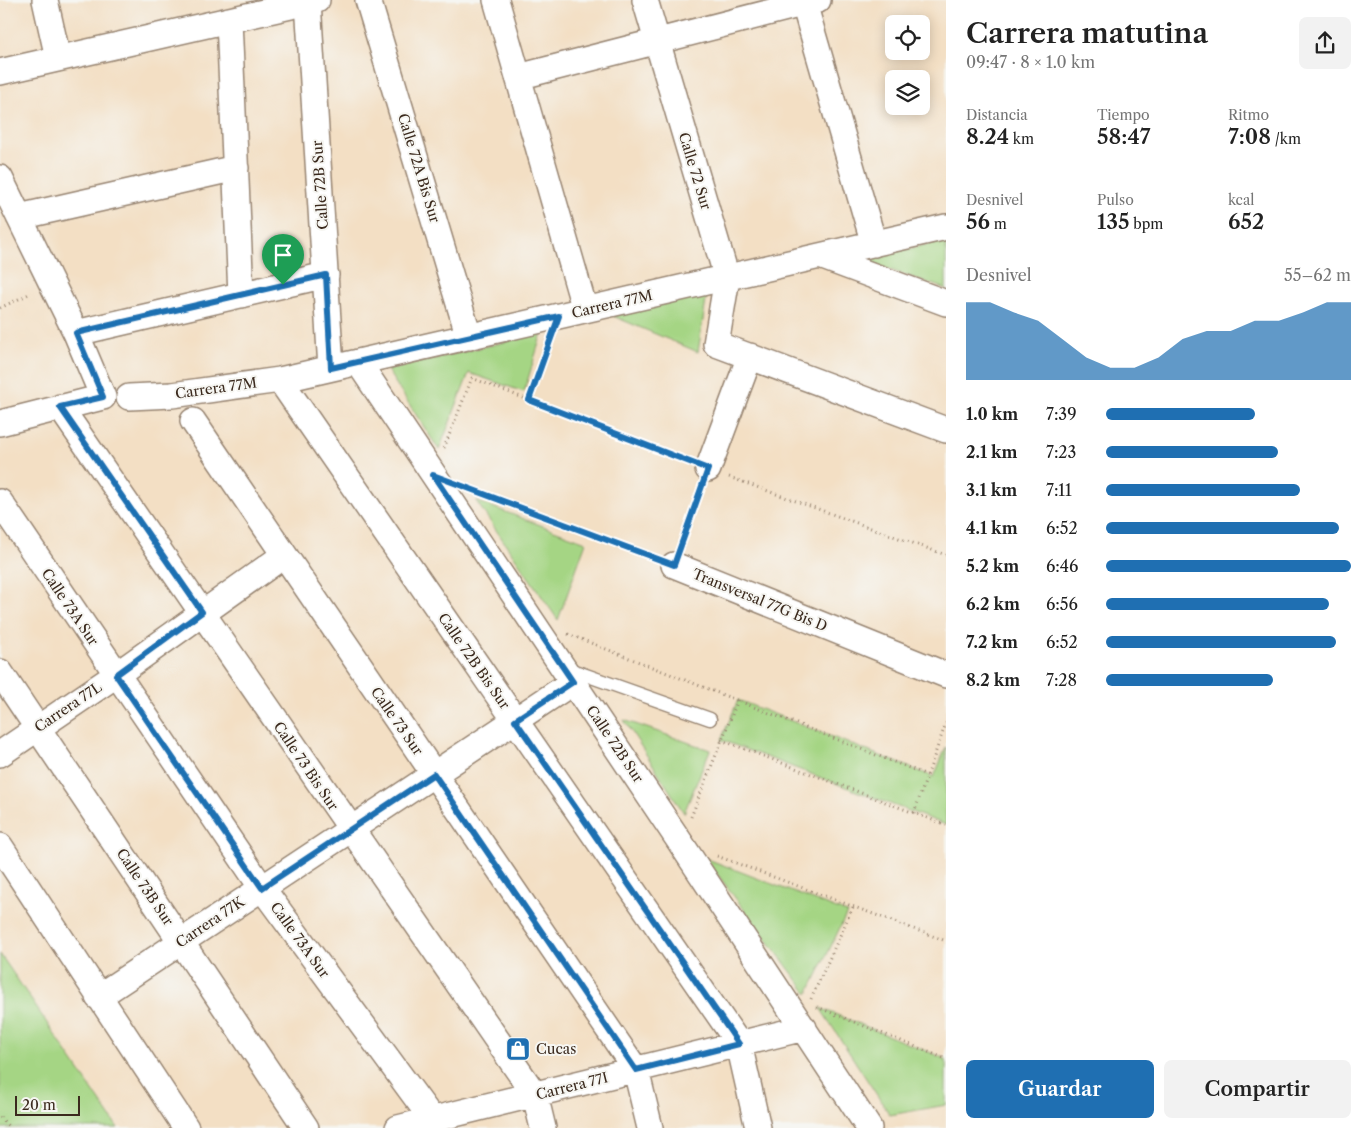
<!DOCTYPE html>
<html lang="es">
<head>
<meta charset="utf-8">
<style>
	body { margin:0; font-family:"Libre Caslon Text",serif; background:#f2f2f2; color:#222; height:100vh; display:flex; flex-direction:column; font-size:19px; white-space:nowrap }
	* { box-sizing:border-box; margin:0 }
	p { font-size:16px; color:#767676 }
	.icon { flex:none; width:28px; height:28px; fill:none; stroke:currentColor; stroke-width:2; stroke-linecap:round; stroke-linejoin:round }
	.map { position:relative; flex:1; overflow:hidden }
	.sheet { display:flex; flex-direction:column; background:#fff; width:425px }
	.sheet>* { flex:none }
	.controls { position:absolute; left:885px; top:15px; display:grid; gap:10px }
	.controls a { display:grid; place-items:center; width:45px; height:45px; border-radius:8px; background:#fff; box-shadow:0 2px 12px #0003; font-size:25px }
	.scale { position:absolute; left:15px; bottom:12px; width:65px; box-sizing:border-box; padding-left:5px; border:2px solid #3b2a1e; border-top:0; font-size:14px; line-height:18px; white-space:nowrap; color:#3b2a1e; -webkit-text-stroke:4px #f6f6f2; paint-order:stroke }
	.pin { position:absolute; display:grid; place-items:center; width:42px; height:42px; color:#fff; margin:-51px -21px; border-radius:50% 50% 50% 0; rotate:-45deg; box-shadow:0 0 5px #0007 }
	.pin .icon { rotate:45deg }
	.round { display:grid; place-items:center; flex:none; width:52px; height:52px; border-radius:8px; background:#f2f2f2 }
	.summary { display:flex; align-items:center; justify-content:space-between; height:85px; padding:0 20px }
	h1 { font-size:28px; font-weight:600; line-height:38px }
	.figures { display:grid; grid-template-columns:repeat(3,1fr); gap:8px; height:85px; padding:5px 20px }
	.figures div { display:grid; align-content:center }
	.figures b { font-size:21px; font-weight:600 }
	.figures small { font-size:14px; font-weight:400 }
	.figures p { font-size:14px }
	.chart { height:140px; padding:10px 20px }
	.chart p { display:flex; justify-content:space-between }
	.chart svg { width:100%; height:90px; margin-top:5px; fill:#1f6fb2; opacity:.7 }
	.primary-button { display:flex; gap:10px; margin-top:auto; padding:10px 20px }
	.primary-button a { flex:1; height:58px; border-radius:8px; background:#1f6fb2; color:#fff; font-size:20px; font-weight:600; line-height:58px; text-align:center }
	.primary-button a+a { background:#f2f2f2; color:#222 }
	ul { padding:0 20px; list-style:none; font-size:16px }
	li { display:grid; grid-template-columns:80px 60px 1fr; align-items:center; height:38px }
	li i { height:12px; border-radius:6px; background:#1f6fb2 }
	main { display:flex; flex:1; min-height:0 }
	.map>svg:first-child { display:block }
	.green { fill:#a5d584; stroke:#708051 }
	.lines { fill:none; stroke-linecap:round; stroke-linejoin:round }
	.service-casing { stroke:#978471; stroke-width:15 }
	.minor-casing { stroke:#978471; stroke-width:28 }
	.path { stroke:#978471; stroke-width:3; stroke-dasharray:1 4; stroke-linecap:butt }
	.service { stroke:#fff; stroke-width:12 }
	.minor { stroke:#fff; stroke-width:25 }
	.route-casing { stroke:#fff; stroke-width:10 }
	.route { stroke:#1f6fb2; stroke-width:6 }
	.labels { text-anchor:middle; dominant-baseline:central; stroke-width:4; stroke-linejoin:round; paint-order:stroke }
	.street-label { font-size:14px; fill:#3b2a1e; stroke:#f6f6f2 }
	.poi-label { font-size:14px; fill:#3b2a1e; stroke:#f6f6f2; text-anchor:start }
</style>
</head>
<body>
<main>
<div class="map">
<svg width="946" height="1128" viewBox="0 0 946 1128">
	<rect width="100%" height="100%" fill="#f6f6f2"/>
	<filter id="ink" filterUnits="userSpaceOnUse"><feTurbulence type="fractalNoise" baseFrequency=".02" numOctaves="2"/><feDisplacementMap in="SourceGraphic" scale="10" xChannelSelector="R" yChannelSelector="G"/><feConvolveMatrix kernelMatrix="1 2 1 2 8 2 1 2 1" color-interpolation-filters="sRGB"/></filter>
	<filter id="wash" filterUnits="userSpaceOnUse"><feTurbulence type="fractalNoise" baseFrequency=".0096" numOctaves="4" result="noise"/><feDisplacementMap in="SourceGraphic" scale="20" xChannelSelector="R" yChannelSelector="G"/><feGaussianBlur stdDeviation="1.12" result="paint"/><feColorMatrix in="noise" values="0 0 0 0 0 0 0 0 0 0 0 0 0 0 0 0 0 1.4 0 .05"/><feComposite in="paint" operator="in"/></filter>
	<g filter="url(#wash)">
		<rect width="100%" height="100%" fill="#f3dfc4"/>
		<path class="green" d="M946,240V289L861,260Z
			M707,294L698,352L613,316Z
			M542,333L524,392L469,373L439,450L387,370Z
			M476,501L586,542L558,620Z
			M738,700L934,777L946,747V825L721,740Z
			M624,720L710,750L684,813Z
			M705,858L847,913L808,994Z
			M0,954L11,970L118,1128H0Z
			M820,1008L946,1059V1105L890,1115Z"/>
	</g>
	<g filter="url(#ink)">
		<g class="lines">
			<defs>
				<path id="service" d="M566,668L710,719"/>
				<path id="minor" d="M45,0L58,58
					M368,0L469,337
					M496,0L585,310
					M645,0L727,278L716,344L946,430
					M803,0L874,244
					M308,2L331,368
					M229,20L241,295
					M0,72L317,0
					M518,77L818,0
					M0,178L76,333L103,397L0,423
					M19,217L236,168
					M820,256L946,303
					M76,333L326,275
					M358,362L680,842L869,1128
					M280,380L739,1044L758,1128
					M129,397L172,395L280,380L946,227
					M60,407L535,1095L543,1128
					M193,421L636,1070L650,1128
					M708,469L750,356
					M0,502L262,888L432,1119L435,1128
					M674,565L946,675
					M0,672L306,1128
					M0,754L116,675L283,556
					M0,846L186,1128
					M98,997L573,682
					M398,1128L804,1028"/>
			</defs>
			<use href="#service" class="service-casing"/>
			<use href="#minor" class="minor-casing"/>
			<path class="path" d="M0,308L31,293
				M529,400L551,340
				M444,448L472,378L688,462
				M729,477L946,555
				M472,490L654,558
				M681,544L701,489
				M568,634L927,775
				M721,740L946,825
				M914,813L946,723
				M691,817L738,700
				M717,856L946,941
				M811,999L853,907
				M817,1007L946,1059
				M0,1117L10,1128"/>
			<use href="#service" class="service"/>
			<use href="#minor" class="minor"/>
		</g>
	</g>
	<g class="lines" filter="url(#ink)">
		<defs>
			<path id="route" d="M326,275L331,368L559,316L529,400L708,469L674,565L433,475L573,682L515,720L739,1044L636,1070L434,774L262,888L116,675L202,612L60,407L103,397L76,333Z"/>
		</defs>
		<use href="#route" class="route-casing"/>
		<use href="#route" class="route"/>
	</g>
	<defs>
		<symbol id="shop-square" viewBox="-11 -11 22 22"><rect x="-9" y="-9" width="18" height="18" rx="4" fill="#1f6fb2" stroke="#f6f6f2"/><path d="M-5-2.5h2.3a2.7 3.5 0 0 1 5.4 0H5L5.5 6h-11ZM-1.5-2.5h3a1.5 2.3 0 0 0-3 0Z" fill="#fff"/></symbol>
	</defs>
	<g fill-rule="evenodd">
		<use href="#shop-square" x="504" y="1035" width="28" height="28"/>
	</g>
	<g class="labels">
		<g class="street-label">
			<text transform="translate(419 168) rotate(73)">Calle 72A Bis Sur</text>
			<text transform="translate(695 171) rotate(73)">Calle 72 Sur</text>
			<text transform="translate(320 185) rotate(-94)">Calle 72B Sur</text>
			<text transform="translate(612 304) rotate(-13)">Carrera 77M</text>
			<text transform="translate(216 388) rotate(-8)">Carrera 77M</text>
			<text transform="translate(760 600) rotate(22)">Transversal 77G Bis D</text>
			<text transform="translate(70 607) rotate(56)">Calle 73A Sur</text>
			<text transform="translate(474 661) rotate(55)">Calle 72B Bis Sur</text>
			<text transform="translate(68 707) rotate(-34)">Carrera 77L</text>
			<text transform="translate(397 721) rotate(55)">Calle 73 Sur</text>
			<text transform="translate(615 744) rotate(56)">Calle 72B Sur</text>
			<text transform="translate(306 766) rotate(56)">Calle 73 Bis Sur</text>
			<text transform="translate(145 887) rotate(56)">Calle 73B Sur</text>
			<text transform="translate(210 922) rotate(-34)">Carrera 77K</text>
			<text transform="translate(300 940) rotate(54)">Calle 73A Sur</text>
			<text transform="translate(572 1086) rotate(-14)">Carrera 77I</text>
		</g>
		<g class="poi-label">
			<text x="536" y="1049">Cucas</text>
		</g>
	</g>
</svg>
<div class="controls">
<a><svg class="icon" aria-label="locate" viewBox="0 0 24 24"><circle cx="12" cy="12" r="6"/><path d="M12 2v4M12 18v4M2 12h4M18 12h4"/></svg></a>
<a><svg class="icon" aria-label="layers" viewBox="0 0 24 24"><path d="M12 4l9 5-9 5-9-5zM3 14l9 5 9-5"/></svg></a>
</div>
<div class="scale">20 m</div>
<div class="pin" style="left:283px;top:285px;background:#1e9e55"><svg class="icon" aria-label="arrive" viewBox="0 0 24 24"><path d="M6 21V4h12l-3 4 3 4H6"/></svg></div>
</div>
<section class="sheet">
<div class="summary"><div><h1>Carrera matutina</h1><p>09:47 · 8 × 1.0 km</p></div><a class="round"><svg class="icon" aria-label="share" viewBox="0 0 24 24"><path d="M12 15V3M7 8l5-5 5 5M5 13v7h14v-7"/></svg></a></div>
<div class="figures">
<div><p>Distancia</p><b>8.24<small> km</small></b></div>
<div><p>Tiempo</p><b>58:47</b></div>
<div><p>Ritmo</p><b>7:08<small> /km</small></b></div>
</div>
<div class="figures">
<div><p>Desnivel</p><b>56<small> m</small></b></div>
<div><p>Pulso</p><b>135<small> bpm</small></b></div>
<div><p>kcal</p><b>652</b></div>
</div>
<div class="chart"><p><span>Desnivel</span>55–62 m</p>
<svg viewBox="0 0 160 44" preserveAspectRatio="none"><path d="M0 44V6L10 6L20 11L30 15L40 24L50 33L60 38L70 38L80 33L90 24L100 20L110 20L120 15L130 15L140 11L150 6L160 6V44z"/></svg>
</div>
<ul>
<li><b>1.0 km</b>7:39<i style="width:61%"></i></li>
<li><b>2.1 km</b>7:23<i style="width:70%"></i></li>
<li><b>3.1 km</b>7:11<i style="width:79%"></i></li>
<li><b>4.1 km</b>6:52<i style="width:95%"></i></li>
<li><b>5.2 km</b>6:46<i style="width:100%"></i></li>
<li><b>6.2 km</b>6:56<i style="width:91%"></i></li>
<li><b>7.2 km</b>6:52<i style="width:94%"></i></li>
<li><b>8.2 km</b>7:28<i style="width:68%"></i></li>
</ul>
<div class="primary-button"><a>Guardar</a><a>Compartir</a></div>
</section>
</main>
</body>
</html>
